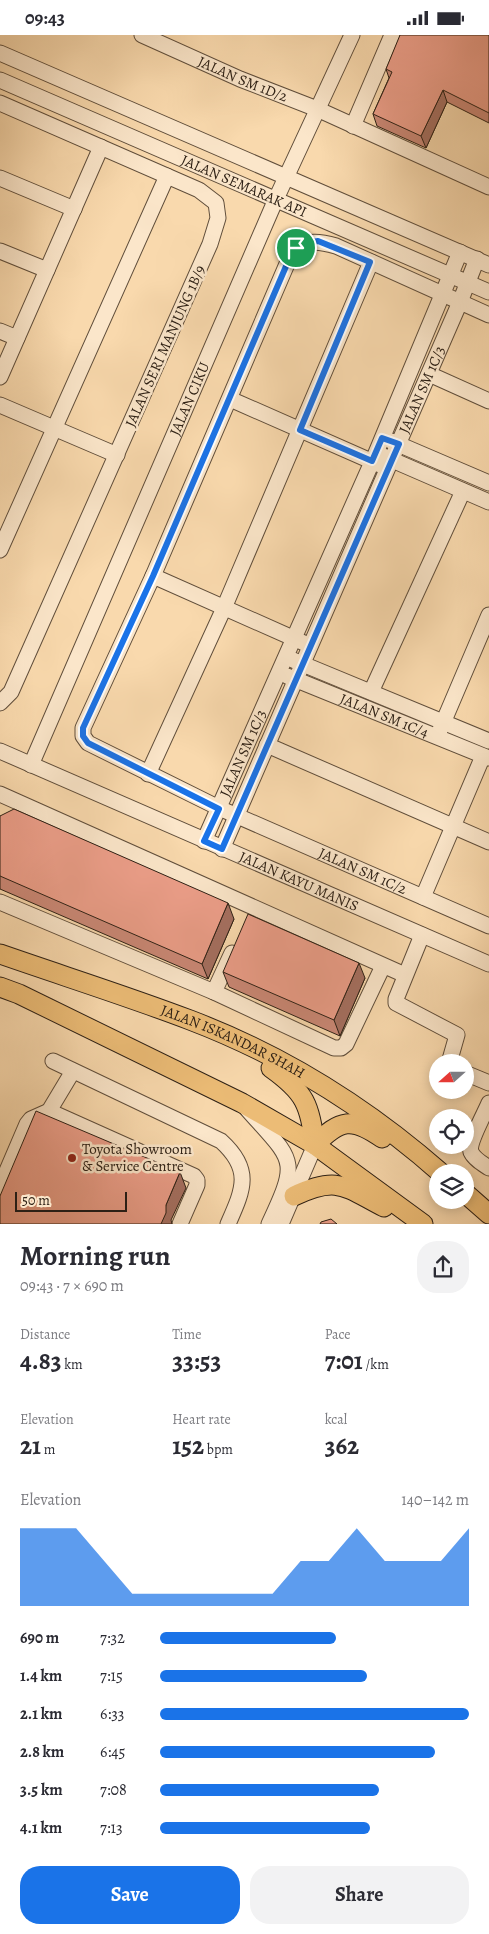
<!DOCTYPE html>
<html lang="en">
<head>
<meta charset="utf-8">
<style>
	body { margin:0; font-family:Alegreya,serif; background:#f2f2f3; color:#2b2b33; height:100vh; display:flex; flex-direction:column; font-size:19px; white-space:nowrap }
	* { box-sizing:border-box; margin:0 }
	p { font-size:16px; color:#7c7c81 }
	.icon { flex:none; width:28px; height:28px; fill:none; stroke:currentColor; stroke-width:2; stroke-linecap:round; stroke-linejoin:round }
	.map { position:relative; height:1189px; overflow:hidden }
	.sheet { display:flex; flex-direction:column; background:#fff; flex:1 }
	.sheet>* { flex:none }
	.needle { width:32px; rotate:249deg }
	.fabs { position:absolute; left:429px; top:1019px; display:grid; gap:10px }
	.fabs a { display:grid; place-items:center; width:45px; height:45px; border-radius:50%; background:#fff; box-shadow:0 2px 12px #0003; font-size:25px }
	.scale { position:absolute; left:15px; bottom:12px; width:112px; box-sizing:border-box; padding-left:5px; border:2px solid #2d2015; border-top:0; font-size:14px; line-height:18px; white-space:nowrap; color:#2d2015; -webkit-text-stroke:4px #fbe6ca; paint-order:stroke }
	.pin { position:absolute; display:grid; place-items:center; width:42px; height:42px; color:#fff; margin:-21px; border:2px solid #fff; border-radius:50%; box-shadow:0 1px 5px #0007 }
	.round { display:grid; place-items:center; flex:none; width:52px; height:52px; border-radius:20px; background:#f2f2f3 }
	.overview { display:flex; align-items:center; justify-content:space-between; height:85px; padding:0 20px }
	h1 { font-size:28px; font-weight:700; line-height:38px }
	.metrics { display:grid; grid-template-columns:repeat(3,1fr); gap:8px; height:85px; padding:5px 20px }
	.metrics div { display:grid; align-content:center }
	.metrics b { font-size:25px; font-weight:700 }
	.metrics small { font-size:14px; font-weight:400 }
	.metrics p { font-size:14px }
	.chart { height:140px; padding:10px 20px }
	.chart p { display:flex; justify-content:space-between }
	.chart svg { width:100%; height:90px; margin-top:5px; fill:#1a73e8; opacity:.7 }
	.action { display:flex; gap:10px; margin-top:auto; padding:10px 20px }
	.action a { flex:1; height:58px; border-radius:20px; background:#1a73e8; color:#fff; font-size:20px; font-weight:700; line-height:58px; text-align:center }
	.action a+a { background:#f2f2f3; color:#2b2b33 }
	ul { padding:0 20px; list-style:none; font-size:16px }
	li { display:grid; grid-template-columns:80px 60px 1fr; align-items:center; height:38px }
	li i { height:12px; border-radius:6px; background:#1a73e8 }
	.status { display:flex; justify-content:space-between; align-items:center; height:35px; padding:0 25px; background:#fff; direction:ltr }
	.status svg { height:14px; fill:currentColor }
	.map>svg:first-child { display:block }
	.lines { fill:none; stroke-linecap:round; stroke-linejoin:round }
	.minor-casing { stroke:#604e3b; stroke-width:17 }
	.major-casing { stroke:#2d2015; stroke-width:21 }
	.minor { stroke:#fbe6ca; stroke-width:15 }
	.major { stroke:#ecbc76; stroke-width:19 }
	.wall { fill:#cb8876; stroke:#2d2015 }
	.shaded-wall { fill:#a56f60; stroke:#2d2015 }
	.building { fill:#ec9e89; stroke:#2d2015 }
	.route-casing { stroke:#fff; stroke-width:10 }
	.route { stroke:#1a73e8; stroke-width:6 }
	.poi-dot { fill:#8f2418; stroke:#fbe6ca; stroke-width:2 }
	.labels { text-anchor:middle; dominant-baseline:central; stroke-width:5; stroke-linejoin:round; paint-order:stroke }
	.street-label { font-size:15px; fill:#2d2015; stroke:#fbe6ca }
	.poi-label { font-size:15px; fill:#2d2015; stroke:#fbe6ca; text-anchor:start }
</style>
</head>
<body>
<div class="status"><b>09:43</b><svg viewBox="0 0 49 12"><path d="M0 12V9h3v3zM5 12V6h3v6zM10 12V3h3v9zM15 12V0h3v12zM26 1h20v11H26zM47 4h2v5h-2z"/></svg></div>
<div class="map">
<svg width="489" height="1189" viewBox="0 0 489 1189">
	<rect width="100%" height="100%" fill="#f9d9ad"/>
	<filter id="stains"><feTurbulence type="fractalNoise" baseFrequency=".004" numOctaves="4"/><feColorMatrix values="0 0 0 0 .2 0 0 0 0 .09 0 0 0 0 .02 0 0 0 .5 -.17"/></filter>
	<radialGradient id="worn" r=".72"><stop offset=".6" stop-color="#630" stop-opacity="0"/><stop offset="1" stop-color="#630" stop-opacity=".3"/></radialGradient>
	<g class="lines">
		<defs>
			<g id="minor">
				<path id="s1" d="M142,0L240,44L317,74L489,152"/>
				<path d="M0,18L489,230"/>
				<path id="s2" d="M0,45L489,257"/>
				<path d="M0,68L199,155L216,168L218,183L210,209L11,657L0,668"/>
				<path d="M353,91L392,0"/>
				<path d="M0,143L74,174"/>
				<path d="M0,216L47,235"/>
				<path id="s3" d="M489,280L336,211C316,205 302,204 290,222L153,541L83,693V701L88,708L219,773L489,891"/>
				<path d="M0,296L17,303"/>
				<path d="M429,339L489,366"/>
				<path d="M0,342L101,112"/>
				<path d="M230,364L380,430"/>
				<path d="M0,370L117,420"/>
				<path d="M391,406L489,448"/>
				<path d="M383,421L489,467"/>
				<path d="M0,515L167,141"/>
				<path d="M153,541L304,608"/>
				<path d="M293,625L489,706"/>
				<path id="s4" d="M287,641L489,723"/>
				<path d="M371,657L463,456"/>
				<path d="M440,695L489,580"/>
				<path d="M267,710L489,807"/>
				<path id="s5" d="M0,716L489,929"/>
				<path id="s6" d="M31,730L276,164L352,0"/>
				<path d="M148,739L224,573L371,227"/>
				<path d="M0,759L405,940"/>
				<path id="s7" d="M204,806L376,418L460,217"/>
				<path id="s8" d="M222,814L460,267L477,224"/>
				<path d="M423,862L483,721"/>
				<path d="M0,867L214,957L334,1013H341L346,1009L383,931"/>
				<path d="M422,900L396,964V968L457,1000L449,1028"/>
				<path d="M214,957L232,918"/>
				<path d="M53,1026L221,1106C253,1135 243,1155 228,1189"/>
				<path d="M465,1038L489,1048"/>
				<path d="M489,1068C485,1078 468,1108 471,1117C474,1124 483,1129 489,1133"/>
				<path d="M247,1074C294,1127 300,1123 269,1189"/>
				<path d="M49,1076L194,1141L197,1145V1150L180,1189"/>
				<path d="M0,1152L27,1089L31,1084L49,1076L73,1036"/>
				<path d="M281,1189L315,1110"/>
			</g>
			<g id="major">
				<path id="s9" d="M0,919C63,941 127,961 190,985C282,1020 367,1073 441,1138"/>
				<path d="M0,952L19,959L242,1068L315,1110L423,1189"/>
				<path d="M271,1033C306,1058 309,1069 315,1110"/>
				<path d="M315,1110C340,1084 352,1082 382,1103"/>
				<path d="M465,1158L489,1179"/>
				<path d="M294,1161C338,1140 345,1152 384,1172"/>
			</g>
		</defs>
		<use href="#minor" class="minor-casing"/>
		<use href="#major" class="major-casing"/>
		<use href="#minor" class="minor"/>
		<use href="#major" class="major"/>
	</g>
	<path class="wall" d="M489,0V88L447,67L426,113L377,91L373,79L389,43L386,34Z
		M0,781L234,884L208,944L0,854Z
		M223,937L365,943L340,1001L229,952Z"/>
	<path class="shaded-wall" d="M443,55L447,67L426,113L421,101Z
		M228,868L234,884L208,944L202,929Z
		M359,928L365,943L340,1001L334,985Z
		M180,1137L186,1153L171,1185L172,1189H161L166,1170Z"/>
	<path class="building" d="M400,0H489V78L443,55L421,101L373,79L392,37L386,34Z
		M14,774L228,868L202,929L0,841V781Z
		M248,879L359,928L334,985L223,937Z
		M36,1076L180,1137L166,1170V1178L161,1189H0V1161Z
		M331,1184L337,1189H320L321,1187Z"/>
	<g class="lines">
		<defs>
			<path id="route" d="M318,206L370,227L300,395L372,426L382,403L399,409L222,814L204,806L219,774L88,708L83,701V693L153,541L290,222C297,211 304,208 318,206Z"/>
		</defs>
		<use href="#route" class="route-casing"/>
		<use href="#route" class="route"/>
	</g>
	<circle class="poi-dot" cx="72" cy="1123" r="5"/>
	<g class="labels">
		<g class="street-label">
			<text stroke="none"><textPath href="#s1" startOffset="110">JALAN SM 1D/2</textPath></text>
			<text stroke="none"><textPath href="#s2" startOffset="266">JALAN SEMARAK API</textPath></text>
			<text transform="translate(165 311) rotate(-66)">JALAN SERI MANJUNG 1B/9</text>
			<text stroke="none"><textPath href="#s8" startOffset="501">JALAN SM 1C/3</textPath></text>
			<text stroke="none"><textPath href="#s6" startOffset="399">JALAN CIKU</textPath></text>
			<text stroke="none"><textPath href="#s4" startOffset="105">JALAN SM 1C/4</textPath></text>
			<text stroke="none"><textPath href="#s7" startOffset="96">JALAN SM 1C/3</textPath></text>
			<text stroke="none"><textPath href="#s3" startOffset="1054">JALAN SM 1C/2</textPath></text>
			<text stroke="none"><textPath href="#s5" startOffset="326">JALAN KAYU MANIS</textPath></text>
			<text stroke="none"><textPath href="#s9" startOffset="249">JALAN ISKANDAR SHAH</textPath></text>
		</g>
		<g class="poi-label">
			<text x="82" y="1114">Toyota Showroom<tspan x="82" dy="17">&amp; Service Centre</tspan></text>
		</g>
	</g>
	<rect width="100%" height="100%" filter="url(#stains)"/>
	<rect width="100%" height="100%" fill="url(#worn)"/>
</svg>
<div class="fabs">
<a><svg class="needle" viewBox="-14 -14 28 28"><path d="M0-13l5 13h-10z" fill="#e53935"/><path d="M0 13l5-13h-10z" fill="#7c7c81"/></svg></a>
<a><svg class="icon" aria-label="locate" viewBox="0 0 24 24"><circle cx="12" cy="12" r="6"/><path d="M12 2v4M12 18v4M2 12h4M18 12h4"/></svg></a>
<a><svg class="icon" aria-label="layers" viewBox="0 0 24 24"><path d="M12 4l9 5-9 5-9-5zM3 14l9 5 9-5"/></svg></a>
</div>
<div class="scale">50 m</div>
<div class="pin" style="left:296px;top:213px;background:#1e9e55"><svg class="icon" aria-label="arrive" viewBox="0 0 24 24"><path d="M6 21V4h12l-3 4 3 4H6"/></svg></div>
</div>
<section class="sheet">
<div class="overview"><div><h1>Morning run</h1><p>09:43 · 7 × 690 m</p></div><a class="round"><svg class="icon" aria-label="share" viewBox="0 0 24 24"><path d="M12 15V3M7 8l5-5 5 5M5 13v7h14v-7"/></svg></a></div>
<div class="metrics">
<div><p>Distance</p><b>4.83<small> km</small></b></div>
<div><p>Time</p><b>33:53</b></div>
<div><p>Pace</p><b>7:01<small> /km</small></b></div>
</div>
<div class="metrics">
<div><p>Elevation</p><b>21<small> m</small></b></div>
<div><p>Heart rate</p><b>152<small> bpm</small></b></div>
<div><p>kcal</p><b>362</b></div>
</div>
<div class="chart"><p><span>Elevation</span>140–142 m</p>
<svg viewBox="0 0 160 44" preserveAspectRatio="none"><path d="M0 44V6L10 6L20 6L30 22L40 38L50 38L60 38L70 38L80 38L90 38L100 22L110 22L120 6L130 22L140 22L150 22L160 6V44z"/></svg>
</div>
<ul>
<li><b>690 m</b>7:32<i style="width:57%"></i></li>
<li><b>1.4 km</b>7:15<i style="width:67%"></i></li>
<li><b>2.1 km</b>6:33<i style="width:100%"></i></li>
<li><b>2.8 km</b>6:45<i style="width:89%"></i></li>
<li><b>3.5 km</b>7:08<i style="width:71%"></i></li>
<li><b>4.1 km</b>7:13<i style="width:68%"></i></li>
</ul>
<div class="action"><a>Save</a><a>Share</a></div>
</section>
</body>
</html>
